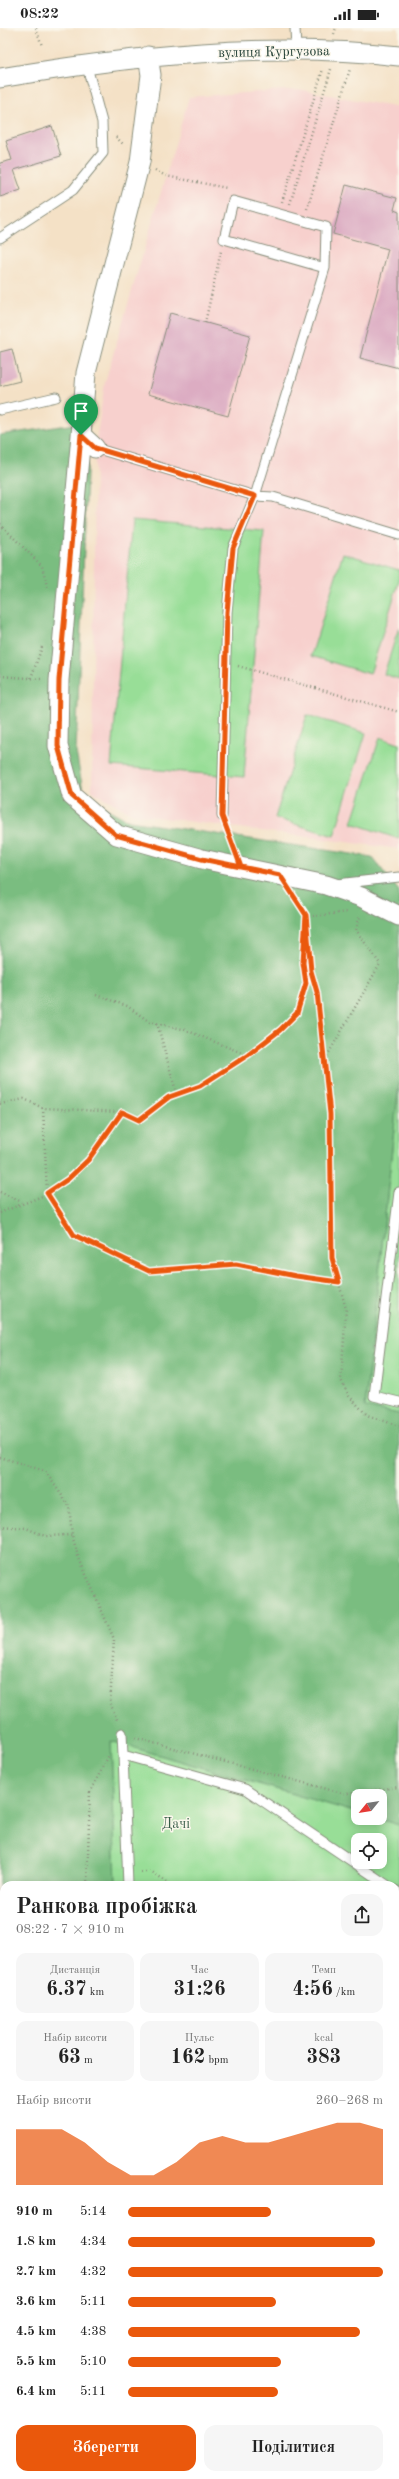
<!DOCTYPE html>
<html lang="uk">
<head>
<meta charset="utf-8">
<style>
	body { margin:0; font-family:"Old Standard TT",serif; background:#f6f6f6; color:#222; height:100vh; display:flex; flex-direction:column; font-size:15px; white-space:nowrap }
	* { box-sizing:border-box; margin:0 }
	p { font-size:13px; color:#767676 }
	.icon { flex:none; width:22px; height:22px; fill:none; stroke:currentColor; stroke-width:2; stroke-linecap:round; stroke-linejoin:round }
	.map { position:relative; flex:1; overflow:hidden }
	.details { position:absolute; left:0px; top:1853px; width:399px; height:598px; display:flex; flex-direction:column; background:#fff; border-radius:12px 12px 0 0; box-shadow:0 2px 10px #0003 }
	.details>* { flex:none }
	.needle { width:26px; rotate:240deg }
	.tools { position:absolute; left:351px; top:1761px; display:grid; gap:8px }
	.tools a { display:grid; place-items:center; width:36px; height:36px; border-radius:8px; background:#fff; box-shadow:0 2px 10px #0003; font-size:20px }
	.pin { position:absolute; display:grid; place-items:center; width:34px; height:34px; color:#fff; margin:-41px -17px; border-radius:50% 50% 50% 0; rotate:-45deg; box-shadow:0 0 4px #0007 }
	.pin .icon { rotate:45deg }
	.round { display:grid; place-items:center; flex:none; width:42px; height:42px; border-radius:12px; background:#f6f6f6 }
	.head { display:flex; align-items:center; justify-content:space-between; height:68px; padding:0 16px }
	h1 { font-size:22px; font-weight:600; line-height:30px }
	.metrics { display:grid; grid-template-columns:repeat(3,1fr); gap:6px; height:68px; padding:4px 16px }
	.metrics div { display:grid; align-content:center; border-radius:10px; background:#f6f6f6; text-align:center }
	.metrics b { font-size:20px; font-weight:600 }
	.metrics small { font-size:11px; font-weight:400 }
	.metrics p { font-size:11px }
	.chart { height:112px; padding:8px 16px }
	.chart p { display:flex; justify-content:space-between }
	.chart svg { width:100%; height:72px; margin-top:4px; fill:#ea580c; opacity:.7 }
	.primary-button { display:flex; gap:8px; margin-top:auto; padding:8px 16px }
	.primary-button a { flex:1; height:46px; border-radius:12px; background:#ea580c; color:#fff; font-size:16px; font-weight:600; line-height:46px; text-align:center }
	.primary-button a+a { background:#f6f6f6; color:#222 }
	ul { padding:0 16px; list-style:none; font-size:13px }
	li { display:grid; grid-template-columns:64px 48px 1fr; align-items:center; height:30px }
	li i { height:10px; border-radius:5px; background:#ea580c }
	.status { display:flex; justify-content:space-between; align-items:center; height:28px; padding:0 20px; background:#fff; direction:ltr }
	.status svg { height:11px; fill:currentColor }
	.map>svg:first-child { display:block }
	.built { fill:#f7d0cd }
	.green { fill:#98de97; stroke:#5c8e66; fill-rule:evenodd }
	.forest { fill:#7abd80; stroke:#4c7d5a }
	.building { fill:#dcacc2 }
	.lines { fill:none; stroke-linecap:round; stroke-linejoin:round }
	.lane-casing { stroke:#8a8f7d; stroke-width:11 }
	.street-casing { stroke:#8a8f7d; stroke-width:21 }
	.path { stroke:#8a8f7d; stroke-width:2.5; stroke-dasharray:1 3; stroke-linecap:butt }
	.lane { stroke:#fff; stroke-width:9 }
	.street { stroke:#fff; stroke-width:19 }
	.route-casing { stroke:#fff; stroke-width:8 }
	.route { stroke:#ea580c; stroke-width:5 }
	.labels { text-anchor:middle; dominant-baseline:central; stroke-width:3; stroke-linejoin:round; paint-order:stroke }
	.street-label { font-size:14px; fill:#1f3d34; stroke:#fbf7ec }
	.park-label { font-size:14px; fill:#375d48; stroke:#fbf7ec }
</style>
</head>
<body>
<div class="status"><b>08:22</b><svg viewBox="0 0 49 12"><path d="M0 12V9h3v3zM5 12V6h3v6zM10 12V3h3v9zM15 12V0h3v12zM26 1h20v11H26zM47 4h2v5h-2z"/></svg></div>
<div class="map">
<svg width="399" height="2451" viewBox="0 0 399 2451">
	<rect width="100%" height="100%" fill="#fbf7ec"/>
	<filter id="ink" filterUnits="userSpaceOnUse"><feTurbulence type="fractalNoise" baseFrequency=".025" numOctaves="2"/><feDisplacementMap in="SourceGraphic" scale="8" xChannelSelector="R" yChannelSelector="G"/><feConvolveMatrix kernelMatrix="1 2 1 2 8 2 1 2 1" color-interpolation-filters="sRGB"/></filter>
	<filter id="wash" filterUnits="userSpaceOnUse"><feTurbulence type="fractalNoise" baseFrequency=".012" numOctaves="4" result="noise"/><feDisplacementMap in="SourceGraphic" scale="16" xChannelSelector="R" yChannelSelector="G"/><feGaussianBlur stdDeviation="0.9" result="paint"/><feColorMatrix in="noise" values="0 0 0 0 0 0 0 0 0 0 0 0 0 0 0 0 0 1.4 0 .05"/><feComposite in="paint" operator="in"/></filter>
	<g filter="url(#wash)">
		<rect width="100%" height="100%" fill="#f4e1c6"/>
		<path class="built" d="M298,61L399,80V821L133,786L92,763L95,420L105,354L189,69Z"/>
		<path class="green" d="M132,492L264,503L244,749L111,738Z
			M343,525L399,542V553L370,646L311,628Z
			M399,599V651L384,646Z
			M307,687L366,705L334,808L275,790Z
			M380,709L399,716V811L352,795Z
			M399,1054V1386L365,1380Z
			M111,1713L358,1785V1790H376L399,1797V2451H137V2447H395V1857H116ZM358,1812H380V1834H358Z"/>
		<path class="forest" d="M89,394L76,724L84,768L129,793L372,829L399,863V1054L365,1379L399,1386V1797L376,1790H380V1768H358V1785L111,1713L116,1857H4V2447H137V2451H0V407Z"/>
		<g id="blocks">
			<path class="building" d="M52,98L61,128L14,142L21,162L0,169V135L12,132L6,113Z
				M346,157L397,170L394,182L399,184V340L360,330L388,221L333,206Z
				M170,285L250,307L228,388L148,366Z
				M12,321L20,353L0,358V324Z"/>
		</g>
	</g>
	<g filter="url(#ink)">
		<use href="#blocks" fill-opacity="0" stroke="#8a8f7d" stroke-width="1"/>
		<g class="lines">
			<defs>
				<path id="lane" d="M295,0L296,22
					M0,210L73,162L103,125L102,94L86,35
					M0,382L56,369
					M95,420L255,468L273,469L399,507
					M222,788L227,584L233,520L255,468L325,240L326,199L233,173L224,211L325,240
					M337,856L399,849
					M399,1164L374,1368L399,1374
					M122,1705L123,1727
					M128,1857L123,1727L245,1761L387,1857
					M395,1862L399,1865
					M395,2127L399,2120
					M395,2282L399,2284
					M227,2447L233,2451
					M153,2451V2447
					M185,2451L188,2447"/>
				<path id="street" d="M0,50C130,28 267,13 399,28
					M81,407L59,652L58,718L72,768L117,807L202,831L326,857L361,869L399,888
					M95,420L81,407L86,345L140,134L151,47L148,28"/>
			</defs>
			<use href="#lane" class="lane-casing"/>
			<use href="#street" class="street-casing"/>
			<path class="path" d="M36,0L42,18
				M334,6L336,0
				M116,109L124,117
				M155,142L166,148L227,160
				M282,174L323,41
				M290,176L331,41
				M307,181L350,41
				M205,295L221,223
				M0,496L42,538L48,562
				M238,638L399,684
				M0,648L41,651
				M31,650L42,619
				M227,800L234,820
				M294,869L306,887L311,943L317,964L330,1086L332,1230L346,1281L341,1352L349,1368L367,1387L399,1398
				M305,889L347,884
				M96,967L127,978L150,994L183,1001L247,1027
				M157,995L177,1067
				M323,1035L380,936L356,902L360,888
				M0,1076L24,1071L43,1080L121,1084L139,1092L169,1069L200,1058L248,1027L280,1002L297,985L306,955L303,935L305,898
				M43,1080L47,1165L73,1207L149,1243L237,1236L296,1248L339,1254
				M0,1164L22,1174
				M0,1185C15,1178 33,1173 48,1165C81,1146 100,1115 121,1084
				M0,1429L45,1443L69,1478L72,1507L78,1528L114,1611L110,1675L118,1694
				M0,1498L26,1500L45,1508L72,1507
				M135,1710L346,1766L399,1759
				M141,1844H152L172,1857
				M87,1857L90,1764L109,1727
				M0,1932L4,1933
				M0,1974L4,1971
				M395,2001L399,2004
				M0,2071L4,2073
				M87,2451L88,2447"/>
			<use href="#lane" class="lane"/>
			<use href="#street" class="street"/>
		</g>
	</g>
	<g class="lines" filter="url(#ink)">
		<defs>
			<path id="route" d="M81,407L59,652L58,718L72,768L116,807L202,831L280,847L306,887L311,943L317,964L330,1086L332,1230L339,1254L296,1248L236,1236L149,1243L74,1207L47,1165L68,1151L88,1132L122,1084L139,1092L169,1069L200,1058L248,1027L280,1002L297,985L306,955L303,935L306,887L280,847L241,839L222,788L227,584L233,520L255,468L95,420L81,407"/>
		</defs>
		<use href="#route" class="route-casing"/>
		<use href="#route" class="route"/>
	</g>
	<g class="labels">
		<g class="street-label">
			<text transform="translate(274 24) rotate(-1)">вулиця Кургузова</text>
		</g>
		<g class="park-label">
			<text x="176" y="1796">Дачі</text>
		</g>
	</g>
</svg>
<div class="tools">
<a><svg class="needle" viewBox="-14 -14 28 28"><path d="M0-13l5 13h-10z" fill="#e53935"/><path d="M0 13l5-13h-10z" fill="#767676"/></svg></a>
<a><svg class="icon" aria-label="locate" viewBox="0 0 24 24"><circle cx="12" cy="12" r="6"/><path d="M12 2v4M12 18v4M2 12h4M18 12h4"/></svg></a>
</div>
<div class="pin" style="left:81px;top:407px;background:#1e9e55"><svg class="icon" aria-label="arrive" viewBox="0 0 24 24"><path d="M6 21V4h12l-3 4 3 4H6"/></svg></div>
<section class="details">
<div class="head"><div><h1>Ранкова пробіжка</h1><p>08:22 · 7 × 910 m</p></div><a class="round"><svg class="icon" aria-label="share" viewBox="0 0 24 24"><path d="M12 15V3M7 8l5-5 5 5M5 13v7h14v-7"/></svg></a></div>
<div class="metrics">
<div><p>Дистанція</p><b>6.37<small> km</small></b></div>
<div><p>Час</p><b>31:26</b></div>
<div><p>Темп</p><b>4:56<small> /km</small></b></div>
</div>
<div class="metrics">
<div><p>Набір висоти</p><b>63<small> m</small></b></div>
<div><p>Пульс</p><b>162<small> bpm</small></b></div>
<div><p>kcal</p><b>383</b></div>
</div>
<div class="chart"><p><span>Набір висоти</span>260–268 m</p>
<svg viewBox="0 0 160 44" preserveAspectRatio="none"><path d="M0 44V10L10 10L20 10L30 18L40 30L50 38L60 38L70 30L80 18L90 14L100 18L110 18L120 14L130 10L140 6L150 6L160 10V44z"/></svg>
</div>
<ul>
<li><b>910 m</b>5:14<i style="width:56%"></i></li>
<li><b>1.8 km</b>4:34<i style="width:97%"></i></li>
<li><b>2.7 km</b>4:32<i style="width:100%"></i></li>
<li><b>3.6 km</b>5:11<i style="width:58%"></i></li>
<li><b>4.5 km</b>4:38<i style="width:91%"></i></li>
<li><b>5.5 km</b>5:10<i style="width:60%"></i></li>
<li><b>6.4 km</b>5:11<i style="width:59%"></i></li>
</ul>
<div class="primary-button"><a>Зберегти</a><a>Поділитися</a></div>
</section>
</div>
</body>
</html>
